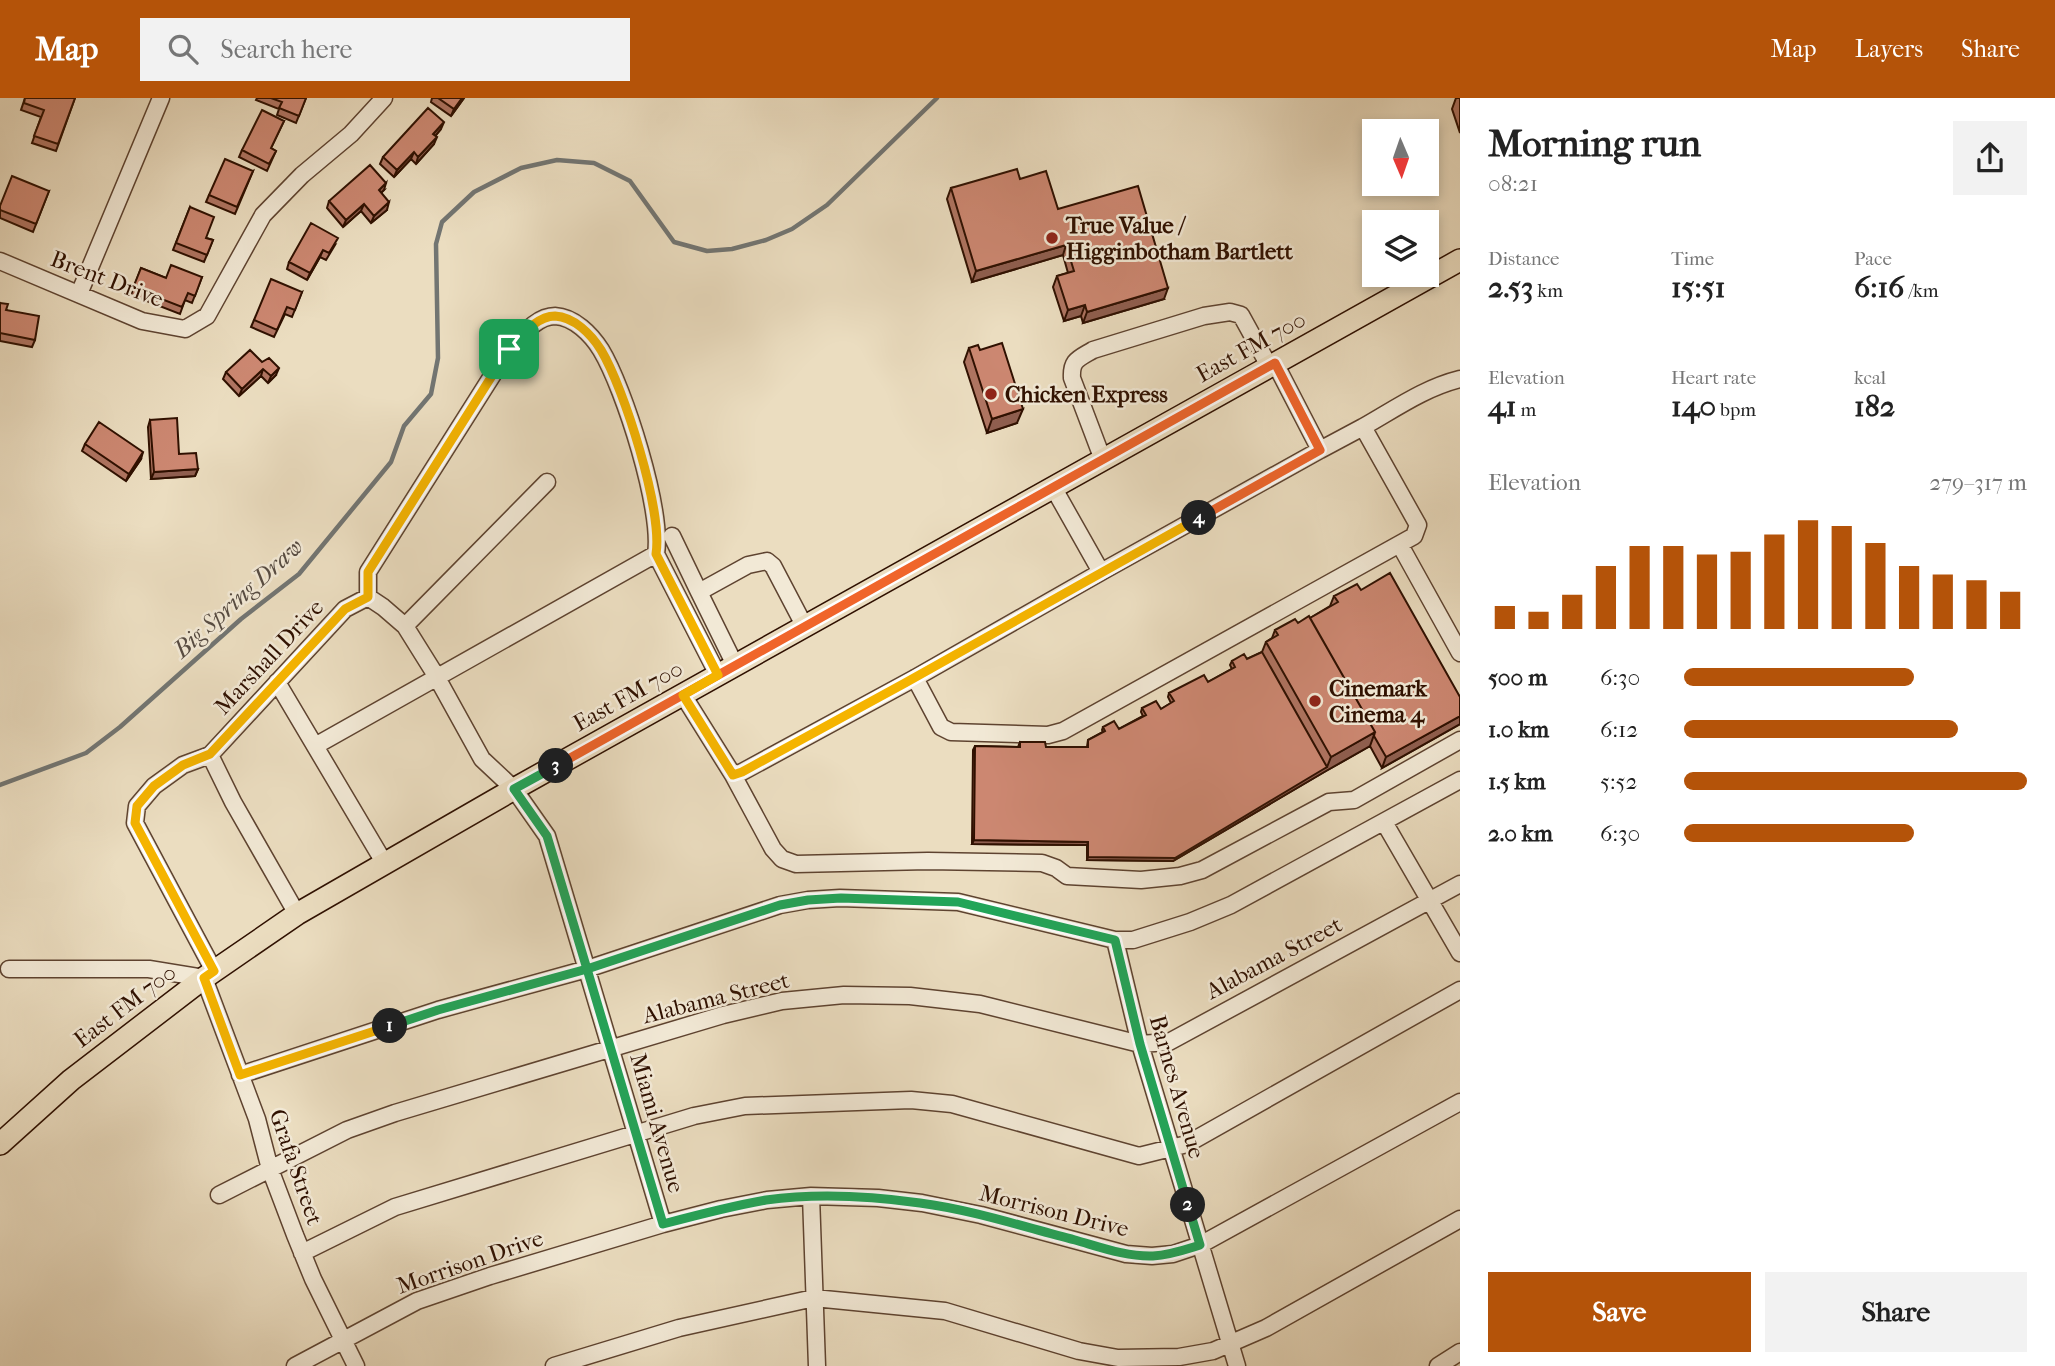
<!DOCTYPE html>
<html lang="en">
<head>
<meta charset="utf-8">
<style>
	body { margin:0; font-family:"IM FELL French Canon",serif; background:#f2f2f2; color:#222; height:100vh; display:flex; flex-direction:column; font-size:26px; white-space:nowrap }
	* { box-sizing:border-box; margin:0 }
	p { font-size:23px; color:#767676 }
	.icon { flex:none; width:38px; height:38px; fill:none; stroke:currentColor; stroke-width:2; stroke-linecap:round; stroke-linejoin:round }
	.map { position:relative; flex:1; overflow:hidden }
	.side { display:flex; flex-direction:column; background:#fff; width:595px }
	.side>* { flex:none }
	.needle { width:46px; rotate:178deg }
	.controls { position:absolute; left:1362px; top:21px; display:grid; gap:14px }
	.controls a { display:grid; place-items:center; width:77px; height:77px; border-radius:0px; background:#fff; box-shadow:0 4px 10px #0003; font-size:35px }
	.pin { position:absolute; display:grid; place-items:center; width:60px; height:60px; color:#fff; margin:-30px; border-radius:14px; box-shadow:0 4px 10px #0006 }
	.km { position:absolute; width:35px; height:35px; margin:-18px; border-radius:50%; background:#222; color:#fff; font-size:19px; line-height:35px; text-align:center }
	.round { display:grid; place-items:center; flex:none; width:74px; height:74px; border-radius:0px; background:#f2f2f2 }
	.headline { display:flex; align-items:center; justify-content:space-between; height:119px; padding:0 28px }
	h1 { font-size:38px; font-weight:700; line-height:52px }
	.metrics { display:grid; grid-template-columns:repeat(3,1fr); gap:10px; height:119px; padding:7px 28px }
	.metrics div { display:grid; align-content:center }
	.metrics b { font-size:30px; font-weight:700 }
	.metrics small { font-size:19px; font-weight:400 }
	.metrics p { font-size:19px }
	.chart { height:196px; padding:14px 28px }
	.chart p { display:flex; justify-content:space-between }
	.chart svg { width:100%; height:126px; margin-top:7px; stroke:#b45309; stroke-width:6 }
	.primary-button { display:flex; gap:14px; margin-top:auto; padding:14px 28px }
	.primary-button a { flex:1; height:80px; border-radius:0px; background:#b45309; color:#fff; font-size:28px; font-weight:700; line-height:80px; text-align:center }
	.primary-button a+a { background:#f2f2f2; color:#222 }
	ul { padding:0 28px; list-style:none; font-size:23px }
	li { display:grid; grid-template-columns:112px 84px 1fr; align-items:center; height:52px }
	li i { height:18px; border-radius:9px; background:#b45309 }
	header { display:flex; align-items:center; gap:42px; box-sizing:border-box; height:98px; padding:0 35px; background:#b45309; color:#fff }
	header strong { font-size:33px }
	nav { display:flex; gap:38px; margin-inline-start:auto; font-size:24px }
	.search { width:490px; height:63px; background:#f2f2f2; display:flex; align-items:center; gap:18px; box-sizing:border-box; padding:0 24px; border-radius:0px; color:#767676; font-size:26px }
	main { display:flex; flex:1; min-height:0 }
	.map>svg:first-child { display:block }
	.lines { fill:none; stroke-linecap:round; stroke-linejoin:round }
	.stream { stroke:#727572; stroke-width:4.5 }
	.minor-casing { stroke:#5e4330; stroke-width:19 }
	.major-casing { stroke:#2f1000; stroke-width:24 }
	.minor { stroke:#f2e9d6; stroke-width:16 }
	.major { stroke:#ebddc0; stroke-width:21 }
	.wall { fill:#af7461; stroke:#2f1000; stroke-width:2 }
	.shaded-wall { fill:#8f5e4f; stroke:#2f1000; stroke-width:2 }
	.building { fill:#cc8771; stroke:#2f1000; stroke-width:2 }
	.split-1-casing { stroke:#fff; stroke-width:14 }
	.split-2-casing { stroke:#fff; stroke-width:14 }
	.split-3-casing { stroke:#fff; stroke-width:14 }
	.split-4-casing { stroke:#fff; stroke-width:14 }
	.split-5-casing { stroke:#fff; stroke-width:14 }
	.split-1 { stroke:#f5b400; stroke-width:9 }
	.split-2 { stroke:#22a559; stroke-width:9 }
	.split-3 { stroke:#22a559; stroke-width:9 }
	.split-4 { stroke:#f0652b; stroke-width:9 }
	.split-5 { stroke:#f5b400; stroke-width:9 }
	.poi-dot { fill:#8f2418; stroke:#f2e9d6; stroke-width:2.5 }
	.labels { text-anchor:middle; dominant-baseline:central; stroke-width:5; stroke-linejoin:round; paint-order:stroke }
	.poi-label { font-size:23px; font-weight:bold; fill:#2f1000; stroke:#f2e9d6; text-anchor:start }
	.street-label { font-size:23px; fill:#2f1000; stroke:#f2e9d6 }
	.water-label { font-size:24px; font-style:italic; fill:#564b42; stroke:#f2e9d6 }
</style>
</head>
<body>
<header>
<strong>Map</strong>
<div class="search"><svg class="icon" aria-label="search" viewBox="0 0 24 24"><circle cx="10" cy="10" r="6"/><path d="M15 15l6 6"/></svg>Search here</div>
<nav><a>Map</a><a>Layers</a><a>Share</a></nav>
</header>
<main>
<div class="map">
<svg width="1460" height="1268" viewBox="0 0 1460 1268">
	<rect width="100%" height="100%" fill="#ebddc0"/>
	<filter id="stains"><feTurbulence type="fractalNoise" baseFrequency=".00286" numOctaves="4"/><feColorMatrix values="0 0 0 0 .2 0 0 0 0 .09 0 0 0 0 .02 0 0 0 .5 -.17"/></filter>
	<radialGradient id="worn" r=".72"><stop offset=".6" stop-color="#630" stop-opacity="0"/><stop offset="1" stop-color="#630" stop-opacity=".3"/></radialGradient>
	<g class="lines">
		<path class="stream" d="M0,687L86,655L120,629L241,521L299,476L391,364L404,328L431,296L438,260L436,146L442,124L474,94L521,70L557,62L594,65L630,83L674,144L707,153L732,151L766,142L792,131L827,107L937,0"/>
		<defs>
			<path id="minor" d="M0,163L142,223L185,231L207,218L263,117L302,77L351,36L384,0
				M79,196L161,0
				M1363,329C1395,311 1424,290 1460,281
				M1103,362L1072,280C1071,262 1078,261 1093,252L1204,218L1230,214L1241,217L1269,268
				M1053,389L1101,474L1320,352L1275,265
				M672,438L699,494
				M1400,447L1460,555
				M656,456L718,577
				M405,528L435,576L482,661L514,691L547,738L663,1126
				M735,567L699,494L748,467L767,463L773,468L805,529
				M915,580L941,629L951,634L1048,637L1063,633L1414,438L1418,427L1363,329L1320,352
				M277,584L385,766
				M683,597L733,677L742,674L915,580L1101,474
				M315,648L656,456C663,412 624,290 601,252C591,236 574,219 555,218C536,218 521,239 509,251L368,474V499
				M210,657L233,704L297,816
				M733,677L773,751L782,761L796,766L928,763L1042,765L1056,770L1067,778L1141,782L1180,778L1202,772L1329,704L1354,702L1460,642
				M1384,724L1460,855
				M1115,842L1140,946L1237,1268
				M9,871H149L204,880L257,1021L270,1071L295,1137L313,1181L356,1268
				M214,873L135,725L137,708L154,688L183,667L210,657L345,511L368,499L383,509L405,528L547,384
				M240,977L438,912L587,871L780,807L808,802L840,800L958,804L1115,842H1133L1190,824L1231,807L1460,682
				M219,1097L347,1032L395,1015L723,917L782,903L844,897L910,898L980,906L1140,946L1169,944L1460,786
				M811,1098L817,1268
				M302,1155L395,1109L694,1018L745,1008L911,1002L952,1006L1139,1058L1187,1046L1460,892
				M295,1268L417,1203L490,1178L663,1126L721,1111L767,1102L811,1098L878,1100L922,1105L981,1117L1126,1156L1152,1158L1173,1156L1200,1147L1460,1004
				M554,1268L679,1230L814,1200L945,1213L1079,1253L1118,1260L1179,1259L1213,1253L1266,1230L1460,1121
				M1438,1268L1460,1254"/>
			<path id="major" d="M0,1046L71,982L204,880L297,816L514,691L1460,162"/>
		</defs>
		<use href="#minor" class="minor-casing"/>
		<use href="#major" class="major-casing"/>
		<use href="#minor" class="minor"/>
		<use href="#major" class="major"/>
	</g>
	<path class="wall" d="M25,0H76H75L56,53L32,45L41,19L21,12Z
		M257,0H306L296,25L277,17L279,11L256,2Z
		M432,0H464L451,18L431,4Z
		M1456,0H1460V35L1452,11Z
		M284,23L271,50L276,53L267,73L239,59L242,52Z
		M441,31L435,38L434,46L416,66L411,61L394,79L380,66L383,59Z
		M253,73L235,116L206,104L209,97Z
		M1020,81L1058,111L1164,201L1083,225L1081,218L1064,223L1053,189L1057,178L1068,175L1063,157L972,184L947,101L951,90Z
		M384,92L381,95L387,112L371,125L361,113L343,129L327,110L329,103Z
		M49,93L33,134L0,120V108Z
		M190,109L206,140L213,142L204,164L173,152Z
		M335,147L326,162L320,159L307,182L287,171L289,164Z
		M141,170L166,180L202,179L192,205L185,202L180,216L131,197Z
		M302,194L292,219L285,216L274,239L251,229L254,222Z
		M0,205L35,242L32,249L0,243Z
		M969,250L980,252L1017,325L987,335L964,264Z
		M262,264L276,277L268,285L261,278L239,298L223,281L226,274Z
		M150,322L179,356L198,371L195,378L151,381L148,329Z
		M85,346L141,361L126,383L82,353Z
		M1361,492L1460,599V626L1382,670L1370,648L1326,673L1173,763L1087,762V747L972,746L973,652L975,648L1018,649L1020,644L1046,649H1087L1088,642L1103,634L1102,632L1103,629L1119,631L1143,618L1141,614L1142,610L1161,611L1171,605L1168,599L1169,595L1208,584L1232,571L1230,567L1232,563L1247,561L1262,554L1266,544L1272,540L1275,532L1298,525L1310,520L1330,508L1334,498Z"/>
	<path class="shaded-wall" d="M462,0H464L451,18L454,11Z
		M444,24L441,31L431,43L433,36Z
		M437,39L434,46L416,66L418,59Z
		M414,54L411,61L394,79L397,72Z
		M386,85L384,92L376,99L379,92Z
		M389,104L387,112L371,125L374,118Z
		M364,106L361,113L343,129L346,122Z
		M1066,147L1063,157L972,184L976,173Z
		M323,152L320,159L307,182L310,175Z
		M1168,190L1164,201L1083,225L1087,214Z
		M1085,207L1081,218L1064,223L1068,212Z
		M279,270L276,277L268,285L271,278Z
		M263,271L261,278L239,298L242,291Z
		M1023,311L1017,325L987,335L992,321Z
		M143,354L141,361L126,383L129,376Z
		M198,371L195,378L151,381L154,374Z
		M1460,618V626L1382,670L1386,659Z
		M1375,634L1370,648L1326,673L1173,763L1087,762L1088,759L1327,669L1331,659Z
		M974,742L1088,744L1087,747L972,746Z"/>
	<path class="building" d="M25,0H75L58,46L34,38L44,12L24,5Z
		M271,0H306L299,18L279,10L282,4Z
		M438,0H462L454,11Z
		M428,10L444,24L433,36L437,39L418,59L414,54L397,72L383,59Z
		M262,12L284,23L271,50L276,53L269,66L242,52Z
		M225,61L253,73L237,109L209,97Z
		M370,67L386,85L379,92L389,104L374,118L364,106L346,122L329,103Z
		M1017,71L1020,81L1046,73L1058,111L1138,88L1168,190L1087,214L1085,207L1068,212L1057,178L1074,173L1066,147L976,173L951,90Z
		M12,78L49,93L36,126L0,112V108Z
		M190,109L214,119L206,140L213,142L207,157L176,145Z
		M311,125L338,140L329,155L323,152L310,175L289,164Z
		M171,167L202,179L195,198L188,195L182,209L133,190L141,170L166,180Z
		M271,181L302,194L295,212L287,209L277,232L254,222Z
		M0,205L8,206L6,212L39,218L35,242L0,235Z
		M1002,245L1023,311L992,321L969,250L978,247L980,252Z
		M250,252L262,264L269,260L279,270L271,278L263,271L242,291L226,274Z
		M177,320L179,356L196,355L198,371L154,374L150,322Z
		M99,324L143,354L129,376L85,346Z
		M1390,475L1460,599V618L1386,659L1374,638L1375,634L1310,520L1338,504L1334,498L1357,486L1361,492Z
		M1309,518L1375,634L1331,659L1266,544L1278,537L1275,532L1295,521L1298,525Z
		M1262,554L1327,669L1175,760L1088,759V744L974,742L975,648L1020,649V644H1045L1046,649H1088V642L1105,633L1103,629L1114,623L1119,631L1146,617L1142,610L1156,603L1161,611L1174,603L1169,595L1204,577L1208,584L1235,569L1232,563L1244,556L1247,561Z"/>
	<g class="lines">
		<defs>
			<path id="split-1" d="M390,928L240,977L204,880L214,873L135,725L137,708L154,688L183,667L210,656L345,511L368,499V474L509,251"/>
			<path id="split-2" d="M390,928L438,912L587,871L663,1126C697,1117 731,1108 766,1102C817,1095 870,1098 920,1105C973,1112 1024,1129 1075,1142C1100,1149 1127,1159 1153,1158C1170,1157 1184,1152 1200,1147L1188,1107"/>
			<path id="split-3" d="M556,668L514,691L547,738L587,871L780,807L808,802L841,800L958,804L1115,842L1140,946L1188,1107"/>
			<path id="split-4" d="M556,668L1275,265L1320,352L1199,420"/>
			<path id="split-5" d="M509,251C521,239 536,218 555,218C574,219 591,236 601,252C624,290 663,413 656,456L718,577L683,597L733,677L742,674L905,585L1199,420"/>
		</defs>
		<use href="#split-1" class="split-1-casing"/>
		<use href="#split-2" class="split-2-casing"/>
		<use href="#split-3" class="split-3-casing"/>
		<use href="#split-4" class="split-4-casing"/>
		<use href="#split-5" class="split-5-casing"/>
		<use href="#split-1" class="split-1"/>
		<use href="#split-2" class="split-2"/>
		<use href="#split-3" class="split-3"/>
		<use href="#split-4" class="split-4"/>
		<use href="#split-5" class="split-5"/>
	</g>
	<g class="poi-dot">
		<circle cx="1052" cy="140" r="7"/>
		<circle cx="991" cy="296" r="7"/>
		<circle cx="1315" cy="603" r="7"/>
	</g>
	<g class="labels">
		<g class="poi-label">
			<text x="1066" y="127">True Value /<tspan x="1066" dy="26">Higginbotham Bartlett</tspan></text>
			<text x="1005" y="296">Chicken Express</text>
			<text x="1329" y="590">Cinemark<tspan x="1329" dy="26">Cinema 4</tspan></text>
		</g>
		<g class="street-label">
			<text transform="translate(107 181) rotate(21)">Brent Drive</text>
			<text transform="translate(1251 249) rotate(-29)">East FM 700</text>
			<text transform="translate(269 559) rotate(-47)">Marshall Drive</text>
			<text transform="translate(628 598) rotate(-29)">East FM 700</text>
			<text transform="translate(1274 860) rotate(-28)">Alabama Street</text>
			<text transform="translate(716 900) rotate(-14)">Alabama Street</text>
			<text transform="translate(125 908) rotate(-37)">East FM 700</text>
			<text transform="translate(1177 989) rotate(74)">Barnes Avenue</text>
			<text transform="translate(657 1025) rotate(74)">Miami Avenue</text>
			<text transform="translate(296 1069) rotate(71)">Grafa Street</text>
			<text transform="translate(1054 1113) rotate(14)">Morrison Drive</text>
			<text transform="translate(470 1164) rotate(-19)">Morrison Drive</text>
		</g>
		<g class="water-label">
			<text transform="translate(238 500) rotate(-42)">Big Spring Draw</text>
		</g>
	</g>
	<rect width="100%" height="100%" filter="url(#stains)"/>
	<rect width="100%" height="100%" fill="url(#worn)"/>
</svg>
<div class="controls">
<a><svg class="needle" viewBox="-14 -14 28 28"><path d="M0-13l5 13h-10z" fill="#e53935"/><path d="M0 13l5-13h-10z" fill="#767676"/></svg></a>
<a><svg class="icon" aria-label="layers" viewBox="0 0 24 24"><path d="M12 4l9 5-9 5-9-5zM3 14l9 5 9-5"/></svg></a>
</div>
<div class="pin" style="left:509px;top:251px;background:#1e9e55"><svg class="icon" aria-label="arrive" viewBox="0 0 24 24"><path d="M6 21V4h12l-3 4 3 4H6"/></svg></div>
<b class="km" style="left:390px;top:928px">1</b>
<b class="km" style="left:1188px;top:1107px">2</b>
<b class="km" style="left:556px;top:668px">3</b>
<b class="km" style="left:1199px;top:420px">4</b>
</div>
<section class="side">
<div class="headline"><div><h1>Morning run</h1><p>08:21</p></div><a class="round"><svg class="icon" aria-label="share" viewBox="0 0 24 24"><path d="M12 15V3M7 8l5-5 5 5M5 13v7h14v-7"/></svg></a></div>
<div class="metrics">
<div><p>Distance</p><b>2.53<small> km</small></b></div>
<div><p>Time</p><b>15:51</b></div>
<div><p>Pace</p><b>6:16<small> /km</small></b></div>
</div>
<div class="metrics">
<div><p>Elevation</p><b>41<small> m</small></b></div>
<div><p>Heart rate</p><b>140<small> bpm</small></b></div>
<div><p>kcal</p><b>182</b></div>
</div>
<div class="chart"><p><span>Elevation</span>279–317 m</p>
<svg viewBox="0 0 160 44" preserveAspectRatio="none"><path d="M5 44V36M15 44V38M25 44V32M35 44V22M45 44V15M55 44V15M65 44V18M75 44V17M85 44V11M95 44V6M105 44V8M115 44V14M125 44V22M135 44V25M145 44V27M155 44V31"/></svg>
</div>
<ul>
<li><b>500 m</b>6:30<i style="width:67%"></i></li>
<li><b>1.0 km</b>6:12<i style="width:80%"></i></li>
<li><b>1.5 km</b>5:52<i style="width:100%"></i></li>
<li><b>2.0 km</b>6:30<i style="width:67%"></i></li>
</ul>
<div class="primary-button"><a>Save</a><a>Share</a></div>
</section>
</main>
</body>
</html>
